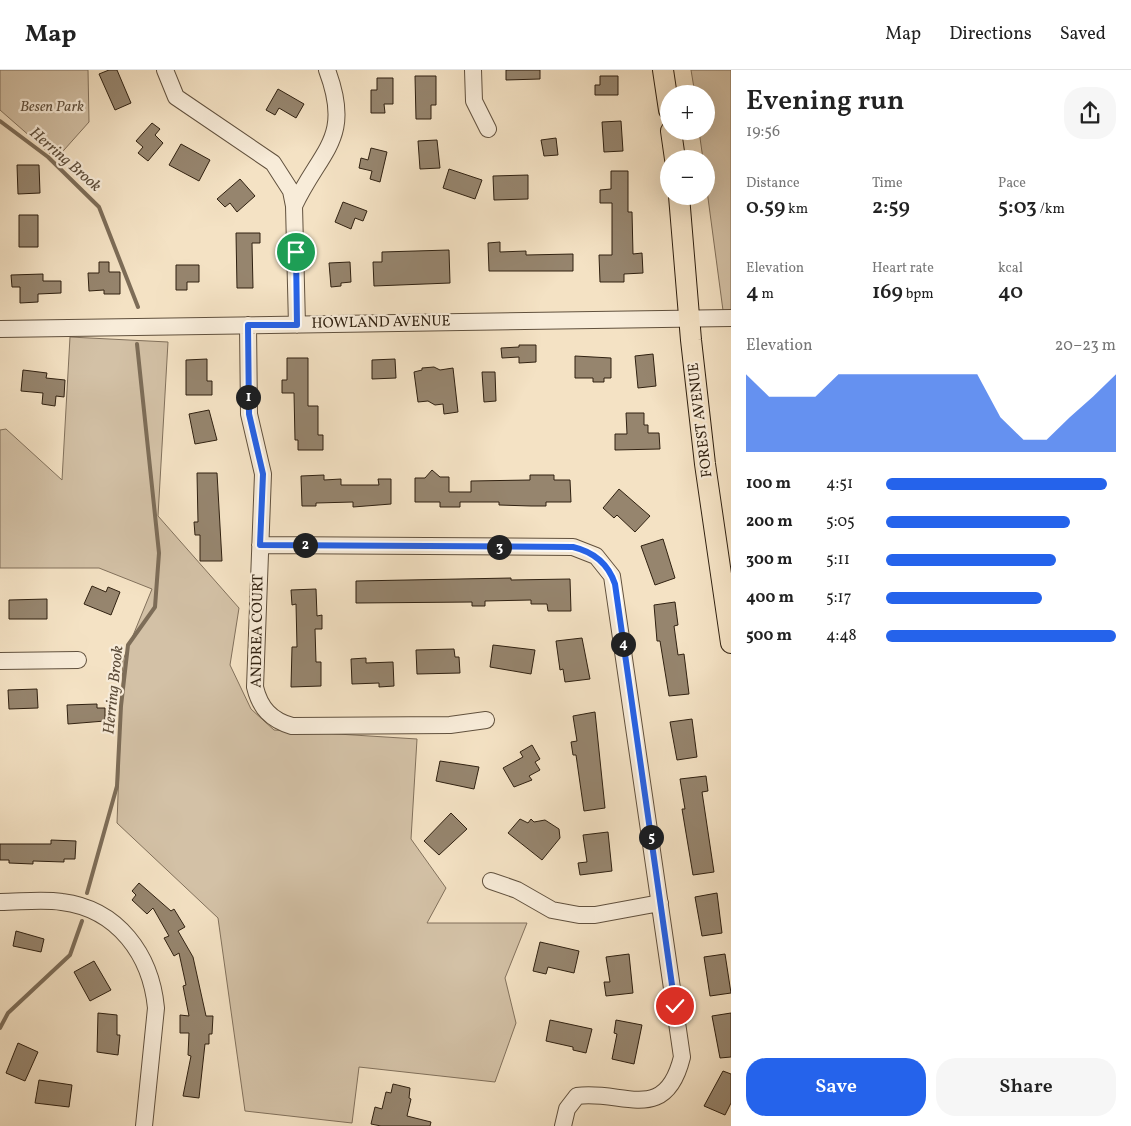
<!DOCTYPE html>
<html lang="en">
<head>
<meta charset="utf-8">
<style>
	body { margin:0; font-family:Vollkorn,serif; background:#f6f6f6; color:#222; height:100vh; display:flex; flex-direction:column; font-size:19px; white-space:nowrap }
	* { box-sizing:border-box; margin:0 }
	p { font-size:16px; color:#767676 }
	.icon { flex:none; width:28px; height:28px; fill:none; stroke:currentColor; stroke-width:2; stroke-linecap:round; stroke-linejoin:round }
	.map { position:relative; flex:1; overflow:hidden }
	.drawer { display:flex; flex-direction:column; background:#fff; width:400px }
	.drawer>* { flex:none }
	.controls { position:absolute; left:660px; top:15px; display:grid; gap:10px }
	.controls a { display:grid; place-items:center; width:55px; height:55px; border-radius:50%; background:#fff; box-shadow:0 5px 20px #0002; font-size:25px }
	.pin { position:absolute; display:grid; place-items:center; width:42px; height:42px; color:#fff; margin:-21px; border:2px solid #fff; border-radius:50%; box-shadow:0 1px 5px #0007 }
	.km { position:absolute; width:25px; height:25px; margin:-12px; border-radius:50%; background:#222; color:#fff; font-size:14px; line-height:25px; text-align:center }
	.round { display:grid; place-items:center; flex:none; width:52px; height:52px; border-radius:20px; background:#f6f6f6 }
	.summary { display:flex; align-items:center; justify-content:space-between; height:85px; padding:0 15px }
	h1 { font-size:28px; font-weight:600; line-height:38px }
	.figures { display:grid; grid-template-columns:repeat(3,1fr); gap:8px; height:85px; padding:5px 15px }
	.figures div { display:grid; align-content:center }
	.figures b { font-size:21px; font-weight:600 }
	.figures small { font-size:14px; font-weight:400 }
	.figures p { font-size:14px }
	.chart { height:140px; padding:10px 15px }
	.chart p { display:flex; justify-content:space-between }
	.chart svg { width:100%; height:90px; margin-top:5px; fill:#2563eb; opacity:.7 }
	.cta { display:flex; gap:10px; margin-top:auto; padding:10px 15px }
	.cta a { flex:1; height:58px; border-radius:20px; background:#2563eb; color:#fff; font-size:20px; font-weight:600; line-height:58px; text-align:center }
	.cta a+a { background:#f6f6f6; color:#222 }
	ul { padding:0 15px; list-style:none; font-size:16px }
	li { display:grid; grid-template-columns:80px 60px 1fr; align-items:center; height:38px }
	li i { height:12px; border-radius:6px; background:#2563eb }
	header { display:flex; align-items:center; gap:30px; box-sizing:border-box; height:70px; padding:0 25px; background:#fff; border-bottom:1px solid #e0e0e0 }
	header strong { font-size:24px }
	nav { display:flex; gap:28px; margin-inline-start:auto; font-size:18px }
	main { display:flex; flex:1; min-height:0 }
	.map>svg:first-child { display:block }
	.green { fill:#d3c1a6; stroke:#82715c }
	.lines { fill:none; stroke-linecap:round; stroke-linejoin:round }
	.stream { stroke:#7d6d58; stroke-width:4 }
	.building { fill:#96856e; stroke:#302111 }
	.minor-casing { stroke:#61513e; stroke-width:18 }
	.major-casing { stroke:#302111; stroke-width:22 }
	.minor { stroke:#f8ecd9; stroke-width:16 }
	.major { stroke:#f4e2c4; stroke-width:20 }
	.route-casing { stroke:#fff; stroke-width:10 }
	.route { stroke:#2563eb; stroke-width:6 }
	.labels { text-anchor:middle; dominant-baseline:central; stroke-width:4.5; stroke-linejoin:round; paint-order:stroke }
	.park-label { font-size:15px; font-style:italic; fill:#61513e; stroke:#f8ecd9 }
	.street-label { font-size:15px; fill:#302111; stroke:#f8ecd9 }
	.water-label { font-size:16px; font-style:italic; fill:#5d4d3a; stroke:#f8ecd9 }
</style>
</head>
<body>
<header>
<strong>Map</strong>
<nav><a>Map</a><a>Directions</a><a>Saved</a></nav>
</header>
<main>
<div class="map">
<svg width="731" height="1056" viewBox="0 0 731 1056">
	<rect width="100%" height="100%" fill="#f4e2c4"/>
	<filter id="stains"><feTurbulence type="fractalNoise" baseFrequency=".004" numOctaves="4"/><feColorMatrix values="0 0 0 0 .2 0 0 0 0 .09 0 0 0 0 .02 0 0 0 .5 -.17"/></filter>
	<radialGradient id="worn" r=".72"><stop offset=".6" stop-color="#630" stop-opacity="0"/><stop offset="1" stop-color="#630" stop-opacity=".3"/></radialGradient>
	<path class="green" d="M0,0H88L89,52L56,89L0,40Z
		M691,0H731V248H724L706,113V89H703L699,61H706V24H695Z
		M70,267L168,272L158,446L239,538L230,595L251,639L274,660L417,669L411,769L446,818L427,853H527L505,908L516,953L495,1012L359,997L352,1053L245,1041L218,848L117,753L123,590L152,519L99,498H0V360L6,359L62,410Z"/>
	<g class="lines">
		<path class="stream" d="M0,51L48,87L99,137L138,237
			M87,823L117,716L121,636L128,575L155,537L159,483L137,274
			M0,958L8,943L70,885L82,851"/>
	</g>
	<path class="building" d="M109,0H117L131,33L115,40L99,4Z
		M506,0H540V9L506,10Z
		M415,6H436V35H431V49H416Z
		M600,6H618V25H595V15H600Z
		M377,8H393V34H384L385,43H371V20H377Z
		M278,19L304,34L296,48L279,38L275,45L266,40Z
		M621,51L623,81L604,82L602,52Z
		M152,53L160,59L155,65L163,73L148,91L138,83L143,77L136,71Z
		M556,68L558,85L544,86L541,70Z
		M437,70L440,98L420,99L418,71Z
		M181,74L210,90L199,111L169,95Z
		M371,78L387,82L380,112L370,109L372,101L359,98L361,88L368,90Z
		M17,95H39L40,123L18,124Z
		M449,99L482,110L475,129L443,118Z
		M611,101H628V142H632L633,184L642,183L643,203L624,204V212H600L599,185H612V133H600V120L611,119Z
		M528,105V129L494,130L493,106Z
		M240,109L255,126L237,142L230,133L225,137L217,129Z
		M343,132L367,141L363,151L355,148L351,159L335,152Z
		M19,145H38V177H19Z
		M236,163H260V173H252L253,218H237Z
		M500,172V182L526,181V185L573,184V201H489L488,173Z
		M449,180L450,213L374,216L373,192H382V182Z
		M99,192H109V202H120V224H104V220L89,221L88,203H99Z
		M350,192L351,212L341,213V216L331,217L329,193Z
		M176,195H199V212H187V220H176Z
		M43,204V211H61V223L38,224V232L20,233V217H12L11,205Z
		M519,275H536V292L519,293V287L502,288L501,278L519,277Z
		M653,284L656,316L638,318L635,286Z
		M575,286L611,288V308H604V312H593V308H575Z
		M287,288H308V336H318V365H323V380H298V370H295L294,323H282V310H287Z
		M207,289V311H212V325H186V290Z
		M395,289L396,308L372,309V290Z
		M434,297L440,300L453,298L458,342L444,344L443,334L435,335L428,331L418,332L414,302L422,300V298Z
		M23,300L47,303L46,308L65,310L64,327L56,326L55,336L42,334L43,323L21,321Z
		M482,302H495L496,331L484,332Z
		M209,340L217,370L195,374L189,344Z
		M626,343H644V355H648V363H659L660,379L615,380V364H627Z
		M432,400L440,407H449V422H471V411L530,410V405H554V410H570L571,432H546V436H531L499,435V432H460V437H440V432H415V408H425Z
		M197,403H217L222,491H200V465H195L194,452H198Z
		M324,405V410L341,409V415H379L378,409H391V434L353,437V432L316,433V436H302L301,406Z
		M619,419L650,446L635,462L617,445L614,448L603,438Z
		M663,469L675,508L655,515L641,476Z
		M511,508V510L570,509L571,541H548L547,534H531V530L485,531V536H472V532L356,533V511Z
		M92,516L106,522L108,517L120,522L111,545L84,534Z
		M316,519L317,546L322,545V559H315L316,592H321V616L291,617L292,577H297L296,534L292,535L291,520Z
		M47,529V549H9V530Z
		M675,532L678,555L674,556L678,585L684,584L689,624L669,626L660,571H657L654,535Z
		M582,568L590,609L565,612L563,599L560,600L556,571Z
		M493,575L535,580L531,604L490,597Z
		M454,579L455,587H459L460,603L417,604L416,580Z
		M366,588V593L393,592L394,616L379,617V613L352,614L351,589Z
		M37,619L38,638L9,639L8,620Z
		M97,634V638H105V651L68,654L67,635Z
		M595,642L605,738L584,741L576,685H573L571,672L577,671L573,646Z
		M692,649L697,687L677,690L670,652Z
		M532,675L540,689L535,692L540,700L529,706L532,710L514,717L503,698L523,687L520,682Z
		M440,691L479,697L474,719L436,711Z
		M706,706L708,721L702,722L714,802L693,805L682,739H685L680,709Z
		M451,743L467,759L439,785L424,771Z
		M520,749L528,753L531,749L534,752L545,750L559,759L560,768L542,790L508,763Z
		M608,762L612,801L580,805L578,793L587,792L583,765Z
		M51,770L76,771L75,789H64V792L33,791V794L9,793V790H0V774H51Z
		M139,813L171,841L174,839L185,857L178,861L193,887L206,946H213L212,964H209V974H205L199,1028L183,1026L191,986L188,985L189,963H180V945L189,946L183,916L186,915L179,883L174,886L164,868L169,866L153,838L147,844L132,830L136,825L132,821Z
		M717,823L722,863L702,866L695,827Z
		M16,861L44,869L41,882L13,876Z
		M540,872L579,881L574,903L548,897L546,904L533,901Z
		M629,884L633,923L606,926L604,912H610L606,887Z
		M725,884L731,923L710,926L704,887Z
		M94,891L111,920L90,931L74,902Z
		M98,943L117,945V965H120L118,985L97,982Z
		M731,943V987L720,988L712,946Z
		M550,950L592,959L586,983L573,980V977L546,971Z
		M616,950L642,955L634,994L612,989L617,964L614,963Z
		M18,973L38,982L25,1011L6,1003Z
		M723,1001L731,1004V1033L725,1045L704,1036Z
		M39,1010L72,1015L69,1037L35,1033Z
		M393,1014L410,1018L409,1028L411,1029L407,1046L431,1052L430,1056H381L371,1054L375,1037L382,1039L386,1022L391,1023Z"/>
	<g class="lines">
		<defs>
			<path id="minor" d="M165,0L176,27L273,93L291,121L294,136L297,255
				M473,0L474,31L488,59
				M294,136C321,79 353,69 327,0
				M248,255L249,344L263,404L255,617C260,638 271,650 292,656L450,655L486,650
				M0,259L731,248
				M260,475L573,477L596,486L612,506L682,987C665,1056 622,1019 577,1026L567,1039L563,1056
				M0,591L78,590
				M491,811L517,820L552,840L579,845H595L660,833
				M0,832C20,832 42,829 62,832C118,839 151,885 156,938L144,1056"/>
			<path id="major" d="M663,0L669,40
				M671,61L675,89
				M679,126L691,270L705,394L731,573"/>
		</defs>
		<use href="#minor" class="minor-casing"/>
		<use href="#major" class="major-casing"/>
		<use href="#minor" class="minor"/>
		<use href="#major" class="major"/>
	</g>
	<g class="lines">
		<defs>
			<path id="route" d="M296,182L297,255H248L249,344L263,404L260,475L573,477C594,482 608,493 615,514L675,936"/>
		</defs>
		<use href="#route" class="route-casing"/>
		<use href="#route" class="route"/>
	</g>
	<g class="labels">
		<g class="park-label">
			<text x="52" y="37">Besen Park</text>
		</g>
		<g class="street-label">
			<text transform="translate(381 253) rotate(-1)">HOWLAND AVENUE</text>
			<text transform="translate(701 350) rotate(-97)">FOREST AVENUE</text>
			<text transform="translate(258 561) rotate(-89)">ANDREA COURT</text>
		</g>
		<g class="water-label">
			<text transform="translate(65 90) rotate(41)">Herring Brook</text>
			<text transform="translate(114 620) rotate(-84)">Herring Brook</text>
		</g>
	</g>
	<rect width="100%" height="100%" filter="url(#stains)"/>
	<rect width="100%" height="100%" fill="url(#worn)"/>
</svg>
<div class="controls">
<a>+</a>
<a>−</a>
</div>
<div class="pin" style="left:296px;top:182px;background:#1e9e55"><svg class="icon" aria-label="arrive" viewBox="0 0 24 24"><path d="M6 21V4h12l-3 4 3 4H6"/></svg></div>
<div class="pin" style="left:675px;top:936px;background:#d93025"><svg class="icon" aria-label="check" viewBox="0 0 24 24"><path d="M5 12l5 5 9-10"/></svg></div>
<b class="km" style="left:248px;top:327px">1</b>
<b class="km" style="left:305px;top:475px">2</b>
<b class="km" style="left:499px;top:477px">3</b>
<b class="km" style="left:623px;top:574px">4</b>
<b class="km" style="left:651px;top:767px">5</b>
</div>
<section class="drawer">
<div class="summary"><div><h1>Evening run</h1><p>19:56</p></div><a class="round"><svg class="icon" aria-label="share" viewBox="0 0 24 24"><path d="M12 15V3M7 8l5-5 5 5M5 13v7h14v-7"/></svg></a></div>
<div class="figures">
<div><p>Distance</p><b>0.59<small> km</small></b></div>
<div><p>Time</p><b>2:59</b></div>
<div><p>Pace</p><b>5:03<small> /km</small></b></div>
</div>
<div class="figures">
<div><p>Elevation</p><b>4<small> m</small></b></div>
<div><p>Heart rate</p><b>169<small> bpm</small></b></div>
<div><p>kcal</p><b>40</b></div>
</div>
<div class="chart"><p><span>Elevation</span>20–23 m</p>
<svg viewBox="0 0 160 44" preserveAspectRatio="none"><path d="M0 44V6L10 17L20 17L30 17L40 6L50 6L60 6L70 6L80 6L90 6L100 6L110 27L120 38L130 38L140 27L150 17L160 6V44z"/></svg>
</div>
<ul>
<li><b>100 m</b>4:51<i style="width:96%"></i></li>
<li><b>200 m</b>5:05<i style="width:80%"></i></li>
<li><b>300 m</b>5:11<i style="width:74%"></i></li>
<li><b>400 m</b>5:17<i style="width:68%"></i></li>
<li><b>500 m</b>4:48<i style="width:100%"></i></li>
</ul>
<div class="cta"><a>Save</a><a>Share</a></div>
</section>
</main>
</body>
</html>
